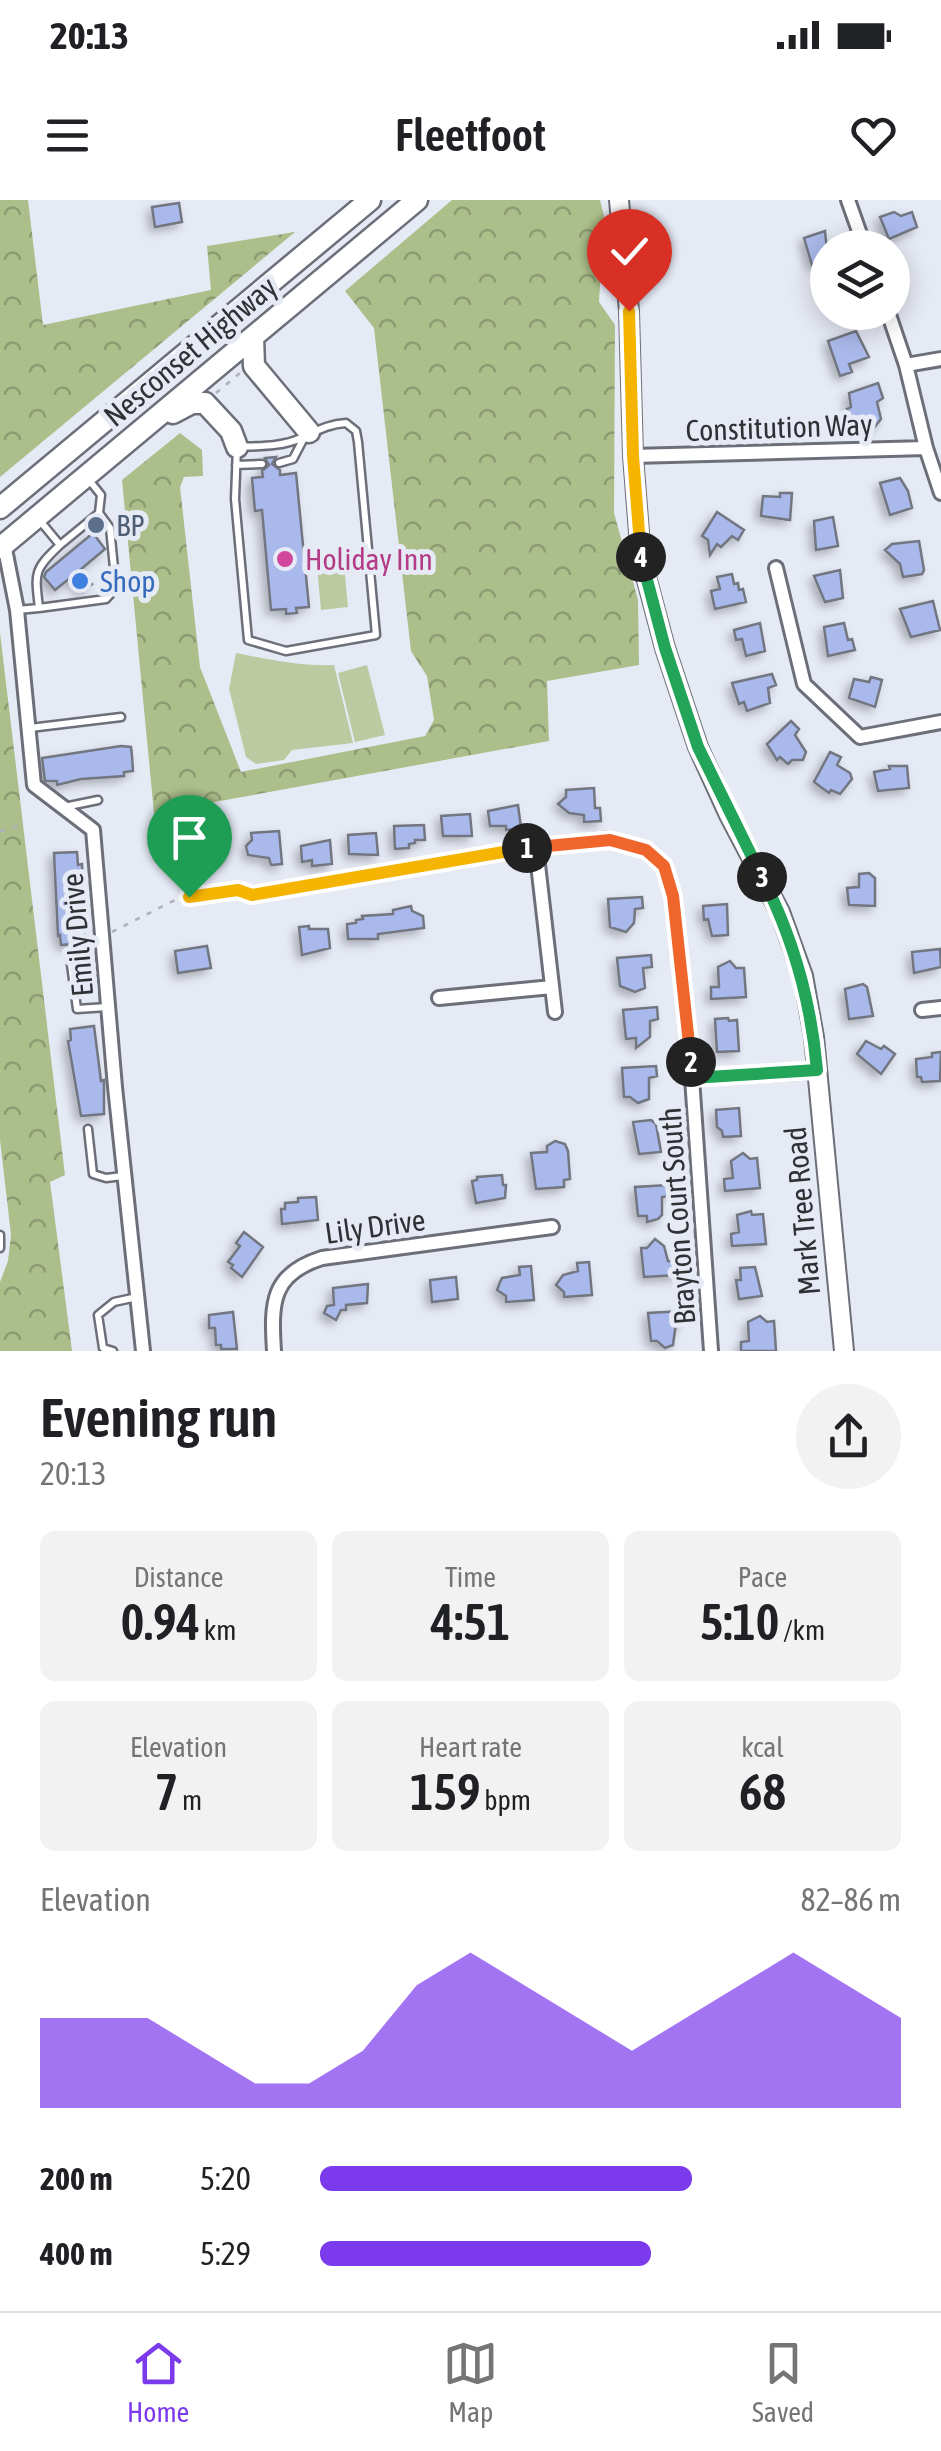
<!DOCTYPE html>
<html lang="en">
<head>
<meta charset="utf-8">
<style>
	body { margin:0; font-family:"Asap Condensed",sans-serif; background:#f2f2f2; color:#202124; height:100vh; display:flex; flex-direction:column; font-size:38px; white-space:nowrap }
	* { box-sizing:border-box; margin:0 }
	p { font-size:32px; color:#757577 }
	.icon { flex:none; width:55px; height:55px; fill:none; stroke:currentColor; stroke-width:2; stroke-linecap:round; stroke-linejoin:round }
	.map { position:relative; height:1151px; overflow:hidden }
	.details { display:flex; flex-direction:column; background:#fff; flex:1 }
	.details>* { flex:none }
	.buttons { position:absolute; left:810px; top:30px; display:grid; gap:20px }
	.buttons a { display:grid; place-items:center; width:100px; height:100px; border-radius:50%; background:#fff; box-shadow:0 5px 25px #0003; font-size:50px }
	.pin { position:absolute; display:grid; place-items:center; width:85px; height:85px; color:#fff; margin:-102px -42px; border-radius:50% 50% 50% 0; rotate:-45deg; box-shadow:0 0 10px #0007 }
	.pin .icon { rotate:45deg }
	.km { position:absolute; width:50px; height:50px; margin:-25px; border-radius:50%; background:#222; color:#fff; font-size:28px; line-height:50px; text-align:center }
	.round { display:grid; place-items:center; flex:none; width:105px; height:105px; border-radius:52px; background:#f2f2f2 }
	.headline { display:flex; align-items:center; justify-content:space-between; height:170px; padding:0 40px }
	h1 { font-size:55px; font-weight:600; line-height:75px }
	.figures { display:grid; grid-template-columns:repeat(3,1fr); gap:15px; height:170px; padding:10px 40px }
	.figures div { display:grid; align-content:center; border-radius:15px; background:#f2f2f2; text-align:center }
	.figures b { font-size:50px; font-weight:600 }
	.figures small { font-size:28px; font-weight:400 }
	.figures p { font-size:28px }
	.chart { height:280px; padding:20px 40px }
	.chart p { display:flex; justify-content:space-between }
	.chart svg { width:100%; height:180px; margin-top:10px; fill:#7c3aed; opacity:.7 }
	ul { padding:0 40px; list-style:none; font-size:32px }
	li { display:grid; grid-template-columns:160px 120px 1fr; align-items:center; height:75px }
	li i { height:25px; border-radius:12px; background:#7c3aed }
	.status { display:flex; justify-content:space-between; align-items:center; height:70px; padding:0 50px; background:#fff; direction:ltr }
	.status svg { height:28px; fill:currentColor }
	header { display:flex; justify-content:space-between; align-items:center; height:130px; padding:0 40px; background:#fff; font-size:45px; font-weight:600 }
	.dock { display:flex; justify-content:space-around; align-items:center; height:140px; border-top:2px solid #e0e0e0; background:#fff; font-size:28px; color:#757577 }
	.dock a { display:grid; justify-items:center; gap:5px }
	.dock .active { color:#7c3aed }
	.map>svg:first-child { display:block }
	.forest { fill:url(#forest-crowns) }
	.pitch { fill:#bbcaa0 }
	.building { fill:#aab9eb; stroke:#727680; stroke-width:2.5; filter:url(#shadow) }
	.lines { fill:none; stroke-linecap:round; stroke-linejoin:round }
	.service-casing { stroke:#6c6f79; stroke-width:11 }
	.minor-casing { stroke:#6c6f79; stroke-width:18 }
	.secondary-casing { stroke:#6c6f79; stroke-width:22 }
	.trunk-casing { stroke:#6c6f79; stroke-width:25 }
	.path { stroke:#adb0b9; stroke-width:2.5; stroke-dasharray:5 8; stroke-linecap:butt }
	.service { stroke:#fff; stroke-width:6 }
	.minor { stroke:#fff; stroke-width:12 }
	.secondary { stroke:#fff; stroke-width:18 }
	.trunk { stroke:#fff; stroke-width:20 }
	.split-1-casing { stroke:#fff; stroke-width:20 }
	.split-2-casing { stroke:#fff; stroke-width:20 }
	.split-3-casing { stroke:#fff; stroke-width:20 }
	.split-4-casing { stroke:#fff; stroke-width:20 }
	.split-5-casing { stroke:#fff; stroke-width:20 }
	.split-1 { stroke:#f5b400; stroke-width:12 }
	.split-2 { stroke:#f0652b; stroke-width:12 }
	.split-3 { stroke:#22a559; stroke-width:12 }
	.split-4 { stroke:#22a559; stroke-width:12 }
	.split-5 { stroke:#f5b400; stroke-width:12 }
	.service-dot { fill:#5c6f8a; stroke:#e6eaf5; stroke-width:4 }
	.hotel-dot { fill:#d1479c; stroke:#e6eaf5; stroke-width:4 }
	.shop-dot { fill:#3f7fe0; stroke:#e6eaf5; stroke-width:4 }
	.labels { text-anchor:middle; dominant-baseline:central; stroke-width:10; stroke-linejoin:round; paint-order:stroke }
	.street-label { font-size:30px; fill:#2f3135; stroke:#e6eaf5 }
	.service-label { font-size:30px; fill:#4e5e75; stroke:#e6eaf5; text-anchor:start }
	.hotel-label { font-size:30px; fill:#b23c85; stroke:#e6eaf5; text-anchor:start }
	.shop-label { font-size:30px; fill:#366cbe; stroke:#e6eaf5; text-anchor:start }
</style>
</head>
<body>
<div class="status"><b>20:13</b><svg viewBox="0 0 49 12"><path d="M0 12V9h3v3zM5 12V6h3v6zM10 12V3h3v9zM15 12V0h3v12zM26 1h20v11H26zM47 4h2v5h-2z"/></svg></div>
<header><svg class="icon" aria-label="menu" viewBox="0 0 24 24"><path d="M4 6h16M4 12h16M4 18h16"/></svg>Fleetfoot<svg class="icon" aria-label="heart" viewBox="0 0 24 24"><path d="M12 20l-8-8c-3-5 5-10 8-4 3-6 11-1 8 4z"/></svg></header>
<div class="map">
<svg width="941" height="1151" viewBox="0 0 941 1151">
	<defs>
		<pattern id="forest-crowns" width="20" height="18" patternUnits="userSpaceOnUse" patternTransform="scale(2.5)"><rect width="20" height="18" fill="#acbe8a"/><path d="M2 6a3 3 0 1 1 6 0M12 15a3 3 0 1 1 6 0" fill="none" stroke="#8c9b72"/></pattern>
		<filter id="shadow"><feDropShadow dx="-4.5" dy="4.5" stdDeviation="5" flood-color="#0004"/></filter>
	</defs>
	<rect width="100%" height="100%" fill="#e6eaf5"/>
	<path class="forest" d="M0,0H28L43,125L211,90L207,46L295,32L0,277Z
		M452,0H600L604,16L599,102L615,125L614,313L638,400L639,465L547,481L549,541L154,613L122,280L180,233L202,250L203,276L184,277L180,287L200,467L241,572L425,536L434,520L427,476L411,451L374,128L345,91Z
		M0,433L65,975L50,982L72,1151H0V1082L8,1061L11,1035L0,940Z"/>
	<path class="pitch" d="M344,365L348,407L321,410L317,367Z
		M236,453C266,459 304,467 334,465L353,543L292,550L284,560L256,564L246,557L229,489Z
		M367,465L385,535L355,542L338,473Z"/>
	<path class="building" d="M179,3L182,22L155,27L152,7Z
		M894,12L901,16L912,12L917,27L889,39L880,17Z
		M825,31L828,61L812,65L804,38Z
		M856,131L869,157L849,164L852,172L840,176L828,141Z
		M878,183L883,198L877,202L881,219L873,229L863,224L857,226L847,209L851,207L849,193Z
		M276,257L272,264L280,270V275L296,273L309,407L296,408L297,413L286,414V409L271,410L262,310L255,311L252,278L263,277L262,271L269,265L265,258Z
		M900,278L908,291L912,308L890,315L880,283Z
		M780,293H792L790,320L761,316L763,296L780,297Z
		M717,312L744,330L738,340L732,336L721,347L717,344L710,355L708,340L702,336Z
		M833,317L838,346L816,350L814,321Z
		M93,333L105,349L80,370L92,384L82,392L70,378L55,390L44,377L46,372Z
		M919,341L924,370L922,374L903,377L900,364L885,350L892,344Z
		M840,370L843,398L825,402L814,376Z
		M732,374L734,384L738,383L739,390L743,389L746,402L715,409L711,391L720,389L717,377Z
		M933,401L940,430L911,437L900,409Z
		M760,423L765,451L746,456L742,439L736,440L734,430Z
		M844,423L848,440L852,439L855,450L828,456L824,427Z
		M772,474L776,485L768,488L770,503L747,511L744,502L739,504L732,483Z
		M871,477L882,480L875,507L849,498L854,479L869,482Z
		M791,521L799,529L795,535L806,552L803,560H792L788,564L780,557L777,560L767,544Z
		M121,546L131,547L132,556L133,571L124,572V576L81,579L57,585V581H45L42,558Z
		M830,552L841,557L837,565L850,573L852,579L840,594L831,590L829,593L814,582Z
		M889,566H907L909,588L878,591L874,572L890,569Z
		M594,588L595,608H600L601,621L584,622V615L569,613L558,604L566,597V590Z
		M518,605L521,628L506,630V626H490L488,611Z
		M470,614L472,636H443L441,616Z
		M424,625L425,640H415V643L409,644V648L395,649L394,626Z
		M279,631L282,664L271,665L269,658L248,655L246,646L252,640L251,633Z
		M376,633L378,655L349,654L348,635Z
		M220,634L229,648L226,656L206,665V670L195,671L192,637Z
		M330,640L332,664L312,666V660L302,662L301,646Z
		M77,652L78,665L82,664L85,743L61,745L60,735L58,736L54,653Z
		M869,673L875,678V706L849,705L847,688L859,687V674Z
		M642,697L643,708L635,709L634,723L626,732L610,727L608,699Z
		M727,704L728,735L712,736L708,719L704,720L703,706Z
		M411,706L412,711L423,716L424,728L378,734V739H348L347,724L356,723V720L363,719L362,716L393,714V710Z
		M309,726V729H328L330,748L302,755L299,727Z
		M207,746L211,768L178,773L175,751Z
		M940,749L941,767L914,773L912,752Z
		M651,755L652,767L643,768L645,788L635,792L620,786L617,758Z
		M730,761L736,768H744L746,797L711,799V787H719L718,767Z
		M863,784L867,787L873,816L849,819L845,789Z
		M657,807L658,819L650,821V837L636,848V838L626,839L623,810Z
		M728,818L729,821L737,820L739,851L717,852L715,819Z
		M94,826L101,881L104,880V914L81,916L68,841L71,840L70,829Z
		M866,841L881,849L884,846L895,854L881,874L857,854Z
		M941,852L940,881L922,882L921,877H917L916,859L932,857V853Z
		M656,866L657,876L649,878V899L638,903L630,897H624L622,868Z
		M739,908L741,936L723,937L722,931L717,927L716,910Z
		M651,920L656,924L661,952L639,954L633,922Z
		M555,941L565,944L568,951L570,979L564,980V987L536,989L531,953L547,952V946Z
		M743,953L750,959L757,958L760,988L725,991L724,979L733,978L731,961Z
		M502,975L503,985H506L505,998L476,1003L472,981L477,980V977Z
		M668,985L669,996L662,997V1015L658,1019L647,1022V1016H638L635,987Z
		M316,997L318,1020L282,1024L281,1009H285V1003L298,1002V998Z
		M751,1011L752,1015L763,1014L766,1044L732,1046L731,1034L739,1032L737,1015Z
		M244,1032L263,1047L242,1077L231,1068L233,1065L228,1062L240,1046L236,1043Z
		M655,1039L664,1046L668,1061L678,1062V1075L644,1077L641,1048H647Z
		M589,1062L592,1095L564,1097V1092L556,1085L563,1075L578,1071L577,1063Z
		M531,1066L534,1100L506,1102V1096L497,1090L500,1082L502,1078L520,1075L519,1067Z
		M755,1067L762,1096L739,1099L736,1080H741L740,1068Z
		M456,1077L458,1099L432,1102L430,1080Z
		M368,1084L367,1103L346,1105V1110H341L336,1120L324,1113L327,1106L334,1105L333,1088Z
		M682,1111L683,1123H676L673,1145L665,1148L657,1141H651L648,1113Z
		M233,1112L237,1149H221V1145H216L215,1128H209V1115Z
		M760,1116L767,1122L774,1121L776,1151H741V1142L749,1141L748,1122Z"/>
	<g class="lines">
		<defs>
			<path id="service" d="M346,223L356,231L358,242L376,435L286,451L248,440L235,299L237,247C257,246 282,247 301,238C317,231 328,224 346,223Z
				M279,263L293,259L304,238
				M236,265L262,264
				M60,345L99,313L101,295L89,280
				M39,408L106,399L116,388L110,328L99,313
				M17,410L39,408C35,373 33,370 60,345L41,322
				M30,528L121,517
				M64,607L98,600
				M70,757L77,809L107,807
				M88,929L93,974L106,978L123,976
				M0,1035V1048
				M113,1151L103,1148L98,1115L114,1102L137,1097"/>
			<path id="minor" d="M848,0L865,48
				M888,112L906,165L926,248L941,293
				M906,165L941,159
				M633,256L926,248
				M4,344L17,410L34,585L93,630L115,887L143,1151
				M776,368L804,484L860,537L941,522
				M536,647L555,812
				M217,693L238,690L252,695L530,648L610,639L645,650L664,666L673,695L692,878L711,1151
				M439,798L552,787
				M922,810L941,808
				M692,878L817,871
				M274,1151C271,1103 271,1074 322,1058L552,1027"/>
			<path id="secondary" d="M619,0L629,111L633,256L641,358L665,448L698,547L729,615L780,712L803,776L814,837L844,1151"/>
			<path id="trunk" d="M253,137L254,166L309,232
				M173,213L192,203H205L231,231L237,247
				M0,308L370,0
				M0,348L417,0"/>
		</defs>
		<use href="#service" class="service-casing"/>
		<use href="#minor" class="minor-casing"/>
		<use href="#secondary" class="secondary-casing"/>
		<use href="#trunk" class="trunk-casing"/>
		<path class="path" d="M216,193L240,173
			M0,631L23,625
			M112,732L173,701L206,694"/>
		<use href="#service" class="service"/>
		<use href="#minor" class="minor"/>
		<use href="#secondary" class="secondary"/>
		<use href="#trunk" class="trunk"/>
	</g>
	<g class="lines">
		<defs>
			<path id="split-1" d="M189,697L238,690L252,695L527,648"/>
			<path id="split-2" d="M527,648L610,640L646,650L664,666L673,696L691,862"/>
			<path id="split-3" d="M691,862L692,878L817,870C811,801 794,739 762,677"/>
			<path id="split-4" d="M641,357L665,448L698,547L762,677"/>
			<path id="split-5" d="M629,111L633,256L641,357"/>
		</defs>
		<use href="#split-1" class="split-1-casing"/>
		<use href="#split-2" class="split-2-casing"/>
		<use href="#split-3" class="split-3-casing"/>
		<use href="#split-4" class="split-4-casing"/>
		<use href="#split-5" class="split-5-casing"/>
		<use href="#split-1" class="split-1"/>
		<use href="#split-2" class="split-2"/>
		<use href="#split-3" class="split-3"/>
		<use href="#split-4" class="split-4"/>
		<use href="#split-5" class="split-5"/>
	</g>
	<circle class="service-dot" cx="96" cy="325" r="10"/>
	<circle class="hotel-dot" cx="285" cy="359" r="10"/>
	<circle class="shop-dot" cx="80" cy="381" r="10"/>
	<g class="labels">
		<g class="street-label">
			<text transform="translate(190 151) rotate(-40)">Nesconset Highway</text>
			<text transform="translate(779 227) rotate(-2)">Constitution Way</text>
			<text transform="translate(77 735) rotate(-95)">Emily Drive</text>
			<text transform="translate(802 1011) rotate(-95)">Mark Tree Road</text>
			<text transform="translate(677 1016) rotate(-94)">Brayton Court South</text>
			<text transform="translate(375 1026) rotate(-8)">Lily Drive</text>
		</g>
		<g class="service-label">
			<text x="116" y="325">BP</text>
		</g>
		<g class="hotel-label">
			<text x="305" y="359">Holiday Inn</text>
		</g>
		<g class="shop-label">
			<text x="100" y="381">Shop</text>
		</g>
	</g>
</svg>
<div class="buttons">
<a><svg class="icon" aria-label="layers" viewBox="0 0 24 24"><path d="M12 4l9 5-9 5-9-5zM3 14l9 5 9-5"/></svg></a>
</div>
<div class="pin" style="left:189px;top:697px;background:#1e9e55"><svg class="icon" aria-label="arrive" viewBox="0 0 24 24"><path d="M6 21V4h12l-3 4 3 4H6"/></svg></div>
<div class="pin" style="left:629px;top:111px;background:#d93025"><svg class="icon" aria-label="check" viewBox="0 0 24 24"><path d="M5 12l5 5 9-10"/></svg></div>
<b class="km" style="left:527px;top:648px">1</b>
<b class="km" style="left:691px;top:862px">2</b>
<b class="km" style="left:762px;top:677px">3</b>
<b class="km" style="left:641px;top:357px">4</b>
</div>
<section class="details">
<div class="headline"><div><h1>Evening run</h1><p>20:13</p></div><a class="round"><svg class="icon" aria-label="share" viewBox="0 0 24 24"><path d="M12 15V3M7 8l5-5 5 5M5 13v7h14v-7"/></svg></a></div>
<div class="figures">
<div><p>Distance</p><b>0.94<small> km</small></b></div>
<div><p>Time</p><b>4:51</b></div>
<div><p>Pace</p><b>5:10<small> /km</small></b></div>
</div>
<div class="figures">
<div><p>Elevation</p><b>7<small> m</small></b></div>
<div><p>Heart rate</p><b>159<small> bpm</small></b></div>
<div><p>kcal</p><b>68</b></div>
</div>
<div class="chart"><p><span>Elevation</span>82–86 m</p>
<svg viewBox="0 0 160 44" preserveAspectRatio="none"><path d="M0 44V22L10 22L20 22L30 30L40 38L50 38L60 30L70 14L80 6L90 14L100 22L110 30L120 22L130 14L140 6L150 14L160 22V44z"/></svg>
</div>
<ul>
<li><b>200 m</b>5:20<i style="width:64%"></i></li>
<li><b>400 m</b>5:29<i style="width:57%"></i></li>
</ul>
</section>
<nav class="dock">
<a class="active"><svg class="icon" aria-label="home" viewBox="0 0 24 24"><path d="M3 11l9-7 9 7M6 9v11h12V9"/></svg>Home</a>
<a><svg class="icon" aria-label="map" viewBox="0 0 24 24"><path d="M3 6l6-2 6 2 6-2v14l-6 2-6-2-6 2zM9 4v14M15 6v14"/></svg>Map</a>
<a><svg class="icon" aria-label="saved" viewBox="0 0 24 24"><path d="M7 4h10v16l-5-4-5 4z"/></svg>Saved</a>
</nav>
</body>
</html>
